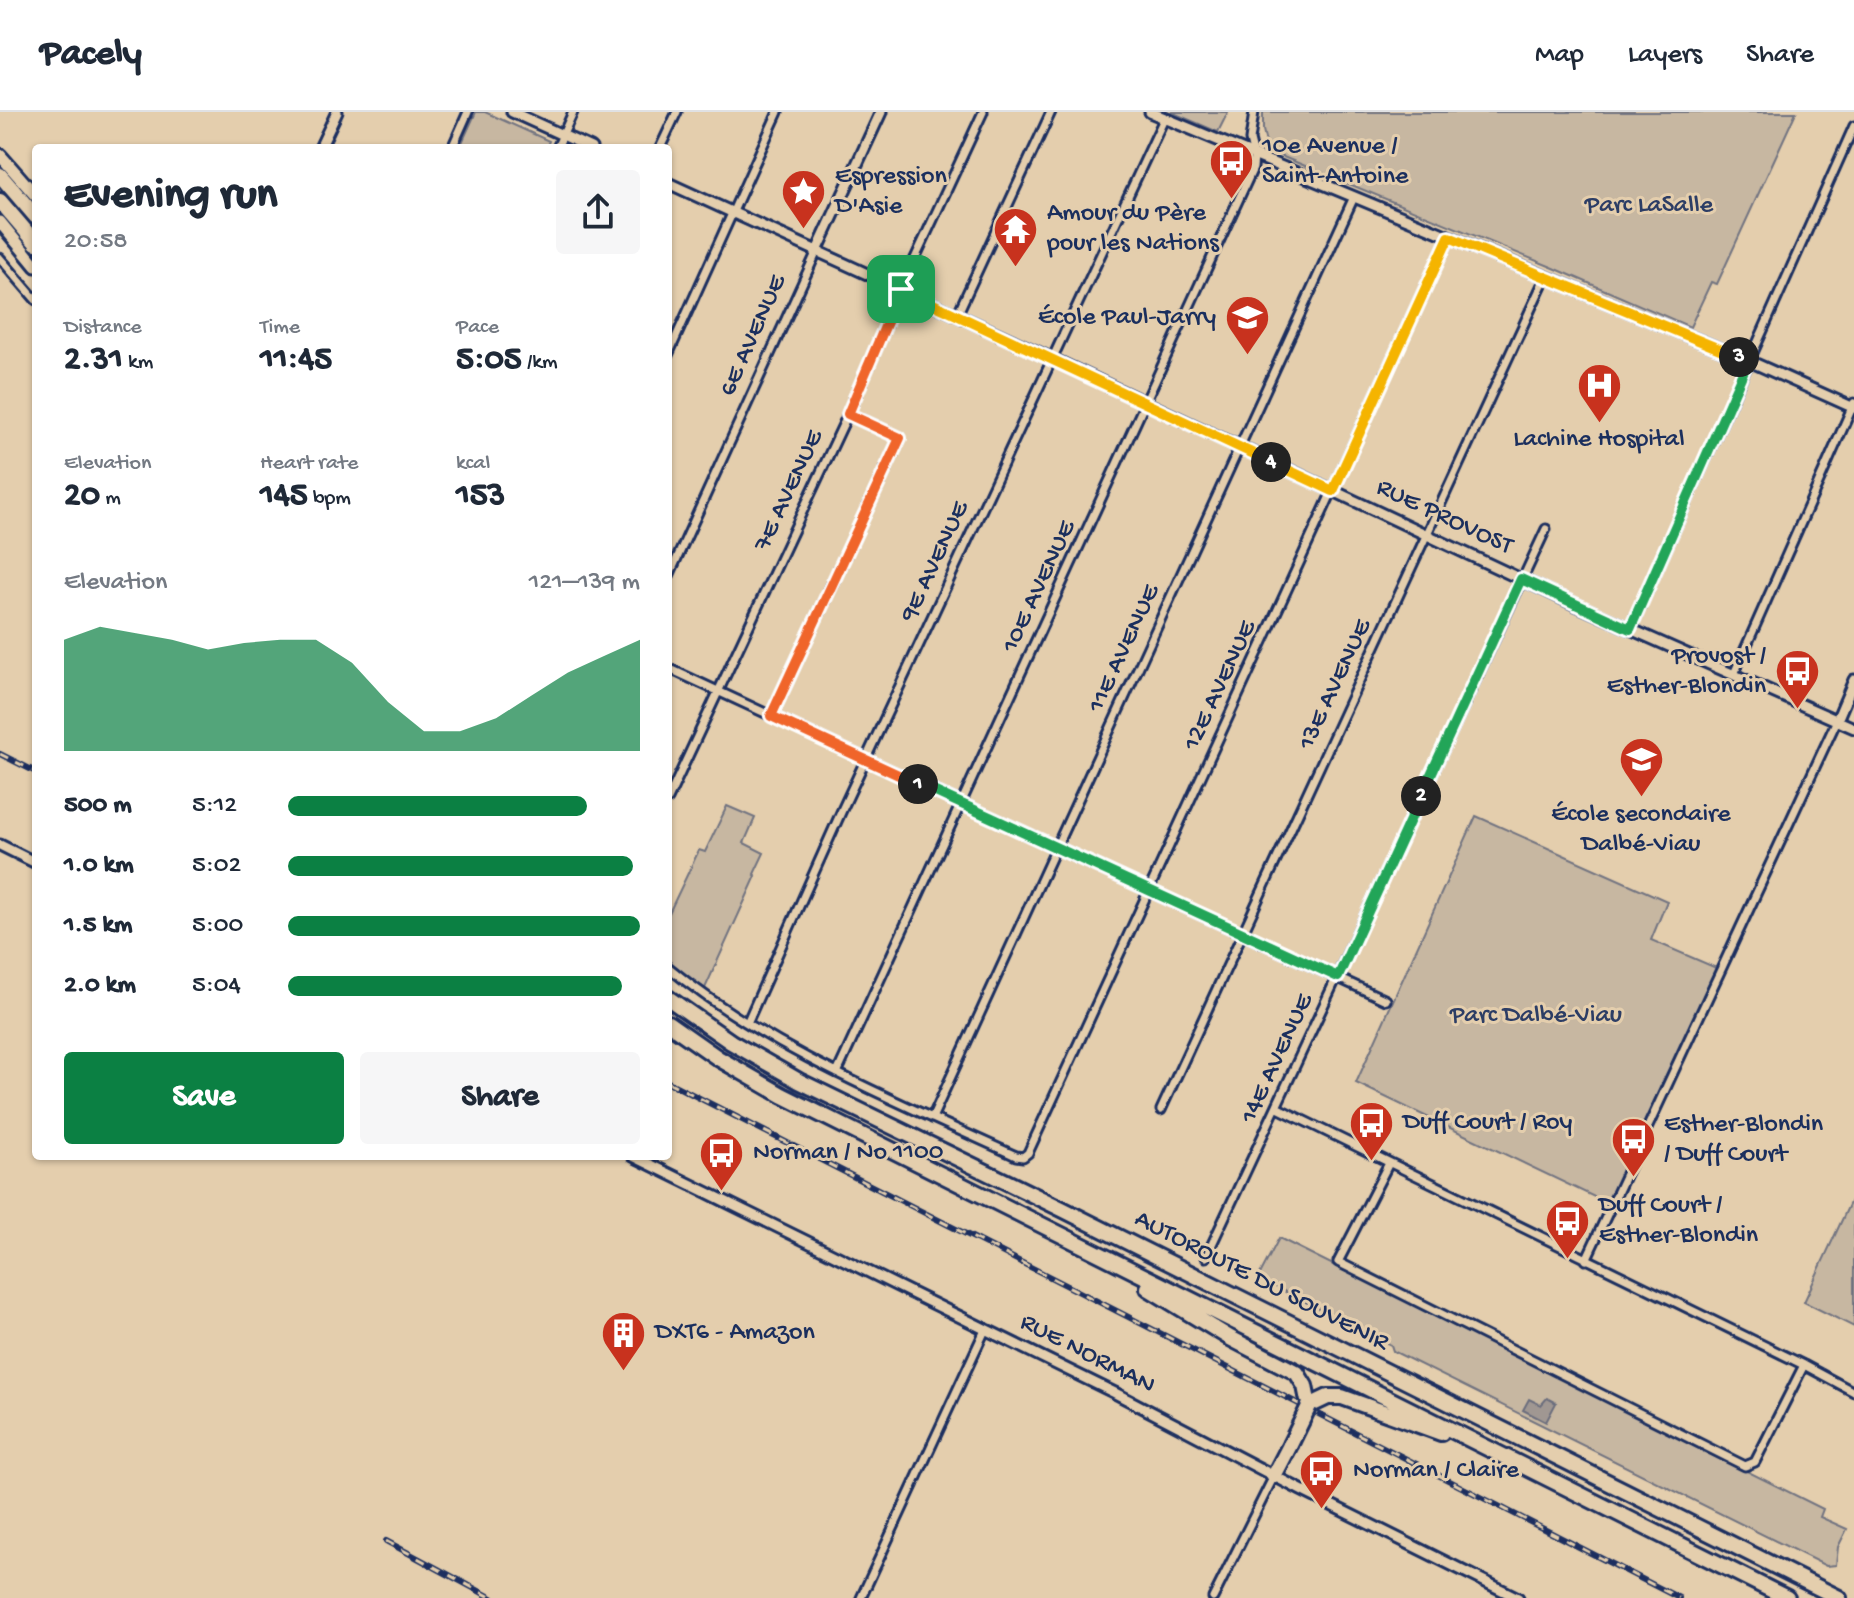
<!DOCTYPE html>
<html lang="en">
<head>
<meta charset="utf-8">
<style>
	body { margin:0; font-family:"Gochi Hand",sans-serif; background:#f6f6f7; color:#1f2937; height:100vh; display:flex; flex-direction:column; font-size:30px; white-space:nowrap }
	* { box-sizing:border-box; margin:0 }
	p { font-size:26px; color:#747a83 }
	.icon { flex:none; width:44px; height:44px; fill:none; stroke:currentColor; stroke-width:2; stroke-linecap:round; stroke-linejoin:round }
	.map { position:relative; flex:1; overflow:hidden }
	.details { position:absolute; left:32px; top:32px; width:640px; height:1016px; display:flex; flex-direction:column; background:#fff; border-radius:8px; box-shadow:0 2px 6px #0004 }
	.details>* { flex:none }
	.pin { position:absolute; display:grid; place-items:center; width:68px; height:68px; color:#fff; margin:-34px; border-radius:16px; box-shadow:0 4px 12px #0006 }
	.km { position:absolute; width:40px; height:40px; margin:-20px; border-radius:50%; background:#222; color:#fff; font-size:22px; line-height:40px; text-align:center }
	.round { display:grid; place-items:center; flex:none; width:84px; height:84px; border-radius:8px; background:#f6f6f7 }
	.head { display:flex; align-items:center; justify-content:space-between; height:136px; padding:0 32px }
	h1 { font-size:44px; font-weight:700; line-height:60px }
	.figures { display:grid; grid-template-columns:repeat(3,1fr); gap:12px; height:136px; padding:8px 32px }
	.figures div { display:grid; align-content:center }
	.figures b { font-size:34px; font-weight:700 }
	.figures small { font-size:22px; font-weight:400 }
	.figures p { font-size:22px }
	.chart { height:224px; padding:16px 32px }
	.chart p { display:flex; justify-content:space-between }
	.chart svg { width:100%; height:144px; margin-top:8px; fill:#0b8043; opacity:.7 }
	.cta { display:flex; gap:16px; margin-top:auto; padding:16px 32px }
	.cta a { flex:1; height:92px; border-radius:8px; background:#0b8043; color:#fff; font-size:32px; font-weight:700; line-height:92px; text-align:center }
	.cta a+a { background:#f6f6f7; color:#1f2937 }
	ul { padding:0 32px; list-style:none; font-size:26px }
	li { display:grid; grid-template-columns:128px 96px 1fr; align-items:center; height:60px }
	li i { height:20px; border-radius:10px; background:#0b8043 }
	header { display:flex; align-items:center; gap:48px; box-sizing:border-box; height:112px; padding:0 40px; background:#fff; border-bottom:2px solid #e0e1e3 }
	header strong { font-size:38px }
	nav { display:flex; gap:44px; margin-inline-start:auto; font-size:28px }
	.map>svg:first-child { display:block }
	.green { fill:#c7b7a1; stroke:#717380; stroke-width:2 }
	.water { fill:#a09792; stroke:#6b6d7d; stroke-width:2 }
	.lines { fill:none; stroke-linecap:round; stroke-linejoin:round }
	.minor-casing { stroke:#1b2f5e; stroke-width:13 }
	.tertiary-casing { stroke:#1b2f5e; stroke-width:15 }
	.secondary-casing { stroke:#1b2f5e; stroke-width:17 }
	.motorway-casing { stroke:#1b2f5e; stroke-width:20 }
	.minor { stroke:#e4cead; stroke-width:7 }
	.tertiary { stroke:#e4cead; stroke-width:9 }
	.secondary { stroke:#e4cead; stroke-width:11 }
	.motorway { stroke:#e4cead; stroke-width:14 }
	.rail-casing { stroke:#1b2f5e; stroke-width:6 }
	.rail { stroke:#e4cead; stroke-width:3; stroke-dasharray:9; stroke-linecap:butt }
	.motorway-bridge-casing { stroke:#1b2f5e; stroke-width:20; stroke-linecap:butt }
	.motorway-bridge { stroke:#e4cead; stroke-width:14 }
	.split-1-casing { stroke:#fff; stroke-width:16 }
	.split-2-casing { stroke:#fff; stroke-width:16 }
	.split-3-casing { stroke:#fff; stroke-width:16 }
	.split-4-casing { stroke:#fff; stroke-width:16 }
	.split-5-casing { stroke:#fff; stroke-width:16 }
	.split-1 { stroke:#f0652b; stroke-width:10 }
	.split-2 { stroke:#22a559; stroke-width:10 }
	.split-3 { stroke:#22a559; stroke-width:10 }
	.split-4 { stroke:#f5b400; stroke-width:10 }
	.split-5 { stroke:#f5b400; stroke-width:10 }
	.labels { text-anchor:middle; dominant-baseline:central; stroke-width:6; stroke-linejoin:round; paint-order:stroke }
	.poi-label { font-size:26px; fill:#1b2f5e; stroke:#e4cead; text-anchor:start }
	.park-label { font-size:26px; fill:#2c3d65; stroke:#e4cead }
	.street-label { font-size:26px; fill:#1b2f5e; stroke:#e4cead }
</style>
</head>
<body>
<header>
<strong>Pacely</strong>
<nav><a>Map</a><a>Layers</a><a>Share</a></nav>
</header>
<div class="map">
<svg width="1854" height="1486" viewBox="0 0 1854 1486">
	<rect width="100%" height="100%" fill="#e4cead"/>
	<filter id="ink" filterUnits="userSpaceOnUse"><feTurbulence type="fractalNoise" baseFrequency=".0125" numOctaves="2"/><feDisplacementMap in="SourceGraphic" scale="16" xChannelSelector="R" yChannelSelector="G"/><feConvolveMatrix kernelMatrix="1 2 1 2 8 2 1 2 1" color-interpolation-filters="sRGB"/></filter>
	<g filter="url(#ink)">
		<path class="green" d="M476,0H485L549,29L546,36L460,35Z
			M1171,0H1228L1218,20Z
			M1263,0H1796L1717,172L1711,170L1690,215L1554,156L1276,42L1267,36L1263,18Z
			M727,694L755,706L744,731L764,741L754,762L756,764L702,883L668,855V803L699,738L705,740Z
			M1476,704L1667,789L1651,828L1721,858L1611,1093L1356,971Z
			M1853,1084H1854V1215L1804,1190Z
			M1279,1126L1823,1397L1820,1405L1847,1417L1838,1435L1836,1453L1826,1454L1393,1239L1391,1233L1258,1166Z"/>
		<path class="water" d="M1547,1286L1556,1291L1546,1310L1523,1298L1529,1287L1541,1293Z"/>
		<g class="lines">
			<defs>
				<path id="minor" d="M452,36L468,0
					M557,36L573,0
					M660,36L677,0
					M0,146L36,188
					M957,203L1051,0
					M668,243L778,0
					M668,466L817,139
					M1630,517L1854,14
					M668,556L1386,888
					M1734,562L1854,291
					M771,604L900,326L848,302
					M668,687L848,302L905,168L983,0
					M668,855C770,939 897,989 1016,1044L1023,1045L1028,1041L1449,125
					M747,911L842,698L1164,7
					M837,961L1253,56L1254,44L1250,28L1254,0
					M1278,996L1804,1253L1854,1280
					M1161,998L1546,164
					M932,1006L1354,85
					M1389,1051L1338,1150L1745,1354L1755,1350L1804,1253
					M1206,1145L1546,417
					M1586,1148L1837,608
					M861,1486L985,1218
					M1213,1486L1274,1364"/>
				<path id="tertiary" d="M512,0L591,36
					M1150,0L1756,252L1854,296
					M320,36L337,0
					M668,71L1051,246L1576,493L1854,616
					M817,139L881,0
					M1837,608L1854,568
					M0,733L36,751
					M633,1044L1115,1281L1301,1378L1518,1486"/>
				<path id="secondary" d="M0,43L36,84
					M0,110L36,154"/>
				<path id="motorway" d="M0,63L36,105
					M0,89L36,131
					M668,886L731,930L799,969L1062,1097L1839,1486
					M668,911L718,946L782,983L1787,1486
					M1148,1176L1230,1226L1297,1261L1305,1274L1309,1294L1328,1285H1342L1441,1321
					M1274,1364L1290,1333"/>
			</defs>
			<use href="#minor" class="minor-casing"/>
			<use href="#tertiary" class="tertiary-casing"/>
			<use href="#secondary" class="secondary-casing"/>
			<use href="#motorway" class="motorway-casing"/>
			<use href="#minor" class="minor"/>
			<use href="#tertiary" class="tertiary"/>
			<use href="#secondary" class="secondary"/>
			<use href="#motorway" class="motorway"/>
			<defs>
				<path id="rail" d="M0,642L36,660
					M668,970L1679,1486
					M386,1429L492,1486"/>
			</defs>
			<use href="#rail" class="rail-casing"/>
			<use href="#rail" class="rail"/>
			<defs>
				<path id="motorway-bridge" d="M1290,1333L1309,1294"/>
			</defs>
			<use href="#motorway-bridge" class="motorway-bridge-casing"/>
			<use href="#motorway-bridge" class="motorway-bridge"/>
		</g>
	</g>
	<g class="lines" filter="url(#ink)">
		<defs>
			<path id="split-1" d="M901,177L848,302L900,326L771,604L918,672"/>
			<path id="split-2" d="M918,672L1338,865L1421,684"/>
			<path id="split-3" d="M1421,684L1521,467L1630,517L1748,249L1739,245"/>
			<path id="split-4" d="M1271,350L1333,379L1449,125L1739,245"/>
			<path id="split-5" d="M901,177L1271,350"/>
		</defs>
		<use href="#split-1" class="split-1-casing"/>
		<use href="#split-2" class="split-2-casing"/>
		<use href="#split-3" class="split-3-casing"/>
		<use href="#split-4" class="split-4-casing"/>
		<use href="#split-5" class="split-5-casing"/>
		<use href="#split-1" class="split-1"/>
		<use href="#split-2" class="split-2"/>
		<use href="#split-3" class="split-3"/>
		<use href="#split-4" class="split-4"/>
		<use href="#split-5" class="split-5"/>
	</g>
	<defs>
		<symbol id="bus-pin" viewBox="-11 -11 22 30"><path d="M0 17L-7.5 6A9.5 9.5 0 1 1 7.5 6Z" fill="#c8321e" stroke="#e4cead"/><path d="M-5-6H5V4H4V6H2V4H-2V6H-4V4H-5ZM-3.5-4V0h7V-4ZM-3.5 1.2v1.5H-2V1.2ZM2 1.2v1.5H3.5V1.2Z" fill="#fff"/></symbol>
		<symbol id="sight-pin" viewBox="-11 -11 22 30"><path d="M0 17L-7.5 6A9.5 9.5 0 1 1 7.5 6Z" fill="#c8321e" stroke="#e4cead"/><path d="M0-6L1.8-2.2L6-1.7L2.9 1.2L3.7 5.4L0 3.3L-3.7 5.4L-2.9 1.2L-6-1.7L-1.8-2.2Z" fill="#fff"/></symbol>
		<symbol id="temple-pin" viewBox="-11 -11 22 30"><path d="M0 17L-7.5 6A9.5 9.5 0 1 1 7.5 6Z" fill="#c8321e" stroke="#e4cead"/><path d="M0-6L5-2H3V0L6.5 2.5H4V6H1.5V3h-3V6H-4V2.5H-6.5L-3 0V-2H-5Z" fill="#fff"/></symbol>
		<symbol id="school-pin" viewBox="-11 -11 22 30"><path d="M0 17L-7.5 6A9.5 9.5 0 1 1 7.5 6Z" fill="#c8321e" stroke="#e4cead"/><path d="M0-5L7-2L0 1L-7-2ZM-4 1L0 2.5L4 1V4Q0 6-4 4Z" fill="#fff"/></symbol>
		<symbol id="hospital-pin" viewBox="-11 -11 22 30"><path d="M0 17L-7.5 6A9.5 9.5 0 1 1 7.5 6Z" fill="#c8321e" stroke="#e4cead"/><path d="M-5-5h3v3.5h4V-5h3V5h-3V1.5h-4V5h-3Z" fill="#fff"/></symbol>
		<symbol id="building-pin" viewBox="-11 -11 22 30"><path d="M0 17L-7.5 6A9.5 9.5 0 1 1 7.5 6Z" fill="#c8321e" stroke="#e4cead"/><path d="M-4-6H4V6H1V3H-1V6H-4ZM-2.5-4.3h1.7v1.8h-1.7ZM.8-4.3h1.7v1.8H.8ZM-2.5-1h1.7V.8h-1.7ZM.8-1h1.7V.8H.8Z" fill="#fff"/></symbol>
	</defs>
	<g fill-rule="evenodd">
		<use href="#bus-pin" x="1206" y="24" width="51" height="69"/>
		<use href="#sight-pin" x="778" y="54" width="51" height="69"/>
		<use href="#temple-pin" x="990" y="92" width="51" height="69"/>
		<use href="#school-pin" x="1222" y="180" width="51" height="69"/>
		<use href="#hospital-pin" x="1574" y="248" width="51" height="69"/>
		<use href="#bus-pin" x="1772" y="534" width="51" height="69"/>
		<use href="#school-pin" x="1616" y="622" width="51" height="69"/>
		<use href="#bus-pin" x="1346" y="986" width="51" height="69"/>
		<use href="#bus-pin" x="1608" y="1002" width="51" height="69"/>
		<use href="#bus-pin" x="696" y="1016" width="51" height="69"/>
		<use href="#bus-pin" x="1542" y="1084" width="51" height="69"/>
		<use href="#building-pin" x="598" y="1196" width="51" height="69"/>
		<use href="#bus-pin" x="1296" y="1334" width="51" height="69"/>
	</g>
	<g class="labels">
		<g class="poi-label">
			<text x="1262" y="35">10e Avenue /<tspan x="1262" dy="30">Saint-Antoine</tspan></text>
			<text x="835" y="65">Espression<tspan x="835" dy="30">D'Asie</tspan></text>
			<text x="1047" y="102">Amour du Père<tspan x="1047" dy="30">pour les Nations</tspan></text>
			<text x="1216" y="206" text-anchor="end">École Paul-Jarry</text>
			<text x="1599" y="328" text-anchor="middle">Lachine Hospital</text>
			<text x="1766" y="545" text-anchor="end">Provost /<tspan x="1766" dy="30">Esther-Blondin</tspan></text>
			<text x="1641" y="703" text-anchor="middle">École secondaire<tspan x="1641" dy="30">Dalbé-Viau</tspan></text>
			<text x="1403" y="1011">Duff Court / Roy</text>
			<text x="1664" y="1013">Esther-Blondin<tspan x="1664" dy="30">/ Duff Court</tspan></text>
			<text x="753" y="1041">Norman / No 1100</text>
			<text x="1599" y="1094">Duff Court /<tspan x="1599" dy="30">Esther-Blondin</tspan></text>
			<text x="655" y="1221">DXT6 - Amazon</text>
			<text x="1353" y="1359">Norman / Claire</text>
		</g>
		<g class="park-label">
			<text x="1649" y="94">Parc LaSalle</text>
			<text x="1536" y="904">Parc Dalbé-Viau</text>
		</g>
		<g class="street-label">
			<text transform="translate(754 224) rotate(-66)">6E AVENUE</text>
			<text transform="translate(790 379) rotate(-65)">7E AVENUE</text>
			<text transform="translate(1444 406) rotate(25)">RUE PROVOST</text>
			<text transform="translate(936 450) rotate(-65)">9E AVENUE</text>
			<text transform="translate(1040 475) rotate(-65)">10E AVENUE</text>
			<text transform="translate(1125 537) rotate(-65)">11E AVENUE</text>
			<text transform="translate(1336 573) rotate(-65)">13E AVENUE</text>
			<text transform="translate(1221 574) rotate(-65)">12E AVENUE</text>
			<text transform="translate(1278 947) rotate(-65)">14E AVENUE</text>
			<text transform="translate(1261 1170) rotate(27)">AUTOROUTE DU SOUVENIR</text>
			<text transform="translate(1087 1243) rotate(27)">RUE NORMAN</text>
		</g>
	</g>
</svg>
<div class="pin" style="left:901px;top:177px;background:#1e9e55"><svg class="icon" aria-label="arrive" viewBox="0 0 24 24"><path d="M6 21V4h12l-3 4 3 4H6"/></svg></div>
<b class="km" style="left:918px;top:672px">1</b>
<b class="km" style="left:1421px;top:684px">2</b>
<b class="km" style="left:1739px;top:245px">3</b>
<b class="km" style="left:1271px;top:350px">4</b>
<section class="details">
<div class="head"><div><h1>Evening run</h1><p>20:58</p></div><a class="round"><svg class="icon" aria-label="share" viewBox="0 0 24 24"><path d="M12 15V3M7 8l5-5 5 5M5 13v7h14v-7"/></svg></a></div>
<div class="figures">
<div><p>Distance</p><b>2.31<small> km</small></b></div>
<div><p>Time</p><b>11:45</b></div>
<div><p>Pace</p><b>5:05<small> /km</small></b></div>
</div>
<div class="figures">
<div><p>Elevation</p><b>20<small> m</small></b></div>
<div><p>Heart rate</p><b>145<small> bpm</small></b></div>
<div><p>kcal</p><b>153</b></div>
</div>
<div class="chart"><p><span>Elevation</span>121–139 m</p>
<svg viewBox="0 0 160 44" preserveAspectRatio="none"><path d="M0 44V10L10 6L20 8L30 10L40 13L50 11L60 10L70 10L80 17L90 29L100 38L110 38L120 34L130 27L140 20L150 15L160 10V44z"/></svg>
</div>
<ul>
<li><b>500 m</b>5:12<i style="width:85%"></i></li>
<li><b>1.0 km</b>5:02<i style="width:98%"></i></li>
<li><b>1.5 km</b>5:00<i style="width:100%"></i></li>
<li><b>2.0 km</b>5:04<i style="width:95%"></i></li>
</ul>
<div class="cta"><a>Save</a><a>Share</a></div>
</section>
</div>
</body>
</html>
